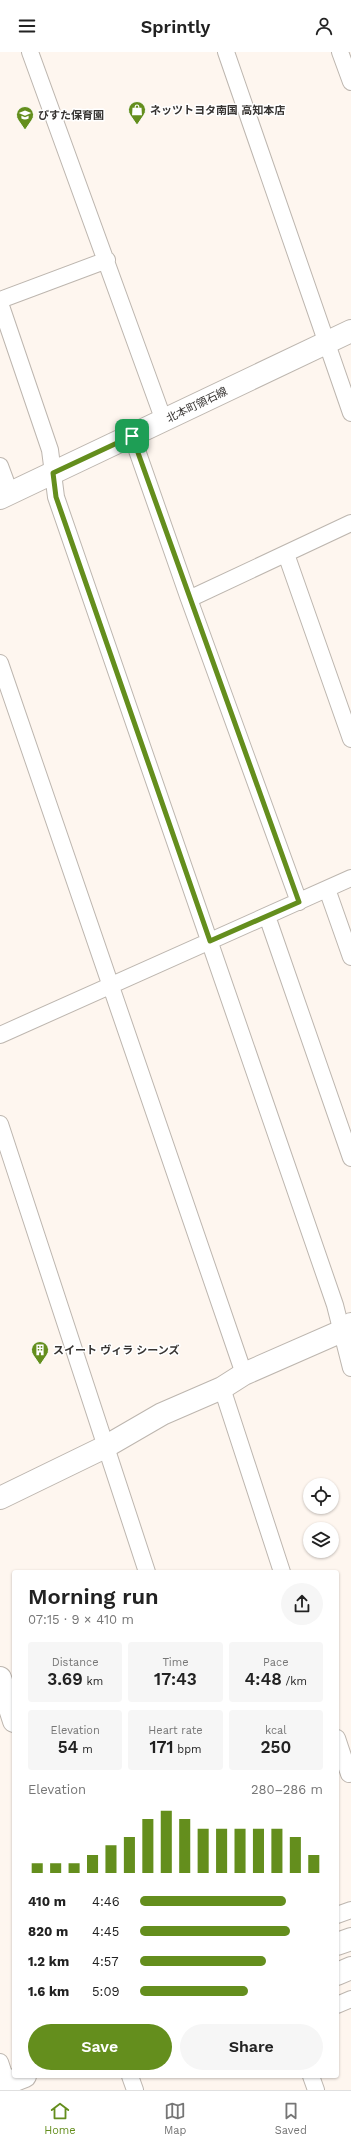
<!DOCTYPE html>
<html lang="en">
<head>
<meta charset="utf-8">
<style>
	body { margin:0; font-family:"Work Sans","Noto Sans JP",sans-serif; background:#f6f6f6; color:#222; height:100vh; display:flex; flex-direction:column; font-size:15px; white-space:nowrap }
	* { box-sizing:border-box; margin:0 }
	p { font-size:13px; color:#767676 }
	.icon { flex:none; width:22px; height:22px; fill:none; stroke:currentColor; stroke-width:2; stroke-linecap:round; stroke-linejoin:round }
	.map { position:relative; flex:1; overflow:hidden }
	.drawer { position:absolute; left:12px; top:1518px; width:327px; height:508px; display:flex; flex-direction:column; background:#fff; border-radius:4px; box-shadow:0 1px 3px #0004 }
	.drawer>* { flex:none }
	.tools { position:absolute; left:303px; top:1426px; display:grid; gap:8px }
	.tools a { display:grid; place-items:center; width:36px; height:36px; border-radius:50%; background:#fff; box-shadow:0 1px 3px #0004; font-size:20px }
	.pin { position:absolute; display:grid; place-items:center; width:34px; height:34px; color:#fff; margin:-17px; border-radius:8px; box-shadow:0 2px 6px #0006 }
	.round { display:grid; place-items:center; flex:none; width:42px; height:42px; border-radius:21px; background:#f6f6f6 }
	.headline { display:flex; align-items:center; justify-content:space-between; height:68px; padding:0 16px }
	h1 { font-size:22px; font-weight:600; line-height:30px }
	.stats { display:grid; grid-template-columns:repeat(3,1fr); gap:6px; height:68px; padding:4px 16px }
	.stats div { display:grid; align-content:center; border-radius:4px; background:#f6f6f6; text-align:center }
	.stats b { font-size:17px; font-weight:600 }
	.stats small { font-size:11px; font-weight:400 }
	.stats p { font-size:11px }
	.chart { height:112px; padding:8px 16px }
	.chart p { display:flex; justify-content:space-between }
	.chart svg { width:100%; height:72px; margin-top:4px; stroke:#648e1d; stroke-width:6 }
	.action { display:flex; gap:8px; margin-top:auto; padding:8px 16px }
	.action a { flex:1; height:46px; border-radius:24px; background:#648e1d; color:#fff; font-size:16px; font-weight:600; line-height:46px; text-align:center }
	.action a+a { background:#f6f6f6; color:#222 }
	ul { padding:0 16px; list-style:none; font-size:13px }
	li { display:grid; grid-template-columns:64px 48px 1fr; align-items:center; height:30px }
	li i { height:10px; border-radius:5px; background:#648e1d }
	header { display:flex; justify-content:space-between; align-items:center; height:52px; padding:0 16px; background:#fff; font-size:18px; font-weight:600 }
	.tab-bar { display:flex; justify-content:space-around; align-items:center; height:56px; border-top:1px solid #e0e0e0; background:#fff; font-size:11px; color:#767676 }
	.tab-bar a { display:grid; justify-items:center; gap:2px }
	.tab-bar .active { color:#648e1d }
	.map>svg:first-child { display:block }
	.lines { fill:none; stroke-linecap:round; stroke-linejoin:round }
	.street-casing { stroke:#bdb6af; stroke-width:18 }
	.secondary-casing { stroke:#bdb6af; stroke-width:24 }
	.street { stroke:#fff; stroke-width:16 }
	.secondary { stroke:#fff; stroke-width:22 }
	.route-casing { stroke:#fff; stroke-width:8 }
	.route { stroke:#648e1d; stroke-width:5 }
	.labels { text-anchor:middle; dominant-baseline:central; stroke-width:3; stroke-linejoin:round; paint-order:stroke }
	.poi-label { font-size:11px; font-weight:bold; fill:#373432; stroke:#fff; text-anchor:start }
	.street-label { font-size:11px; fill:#373432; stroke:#fff }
</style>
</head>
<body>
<header><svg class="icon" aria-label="menu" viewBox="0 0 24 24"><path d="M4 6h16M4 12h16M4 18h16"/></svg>Sprintly<svg class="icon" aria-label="person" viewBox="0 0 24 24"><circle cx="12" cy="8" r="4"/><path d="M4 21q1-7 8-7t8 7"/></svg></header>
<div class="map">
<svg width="351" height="2038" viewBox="0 0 351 2038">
	<rect width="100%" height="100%" fill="#fef6ef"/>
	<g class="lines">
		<defs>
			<path id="street" d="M30,0L164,369
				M226,0L351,361
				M340,0L351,30
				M0,248L107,208
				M0,251L50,398L56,445L335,1253L351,1316
				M132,384L189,547
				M0,414L10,441
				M286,502L351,687
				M0,611L244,1322
				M327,837L351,905
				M299,850L189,547L351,471
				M267,864L351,1106
				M0,983L351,826
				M0,1072L147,1520
				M222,1336L282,1520
				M337,1686L349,1722
				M337,1863L351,1858
				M337,1953L351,1947
				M0,2010L7,2031
				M130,2024L135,2038
				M311,2024L316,2038"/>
			<path id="secondary" d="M0,446L351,279
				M0,1446L105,1395L162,1362L222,1336L244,1322L342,1279L351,1272
				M0,1626L14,1669
				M337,1892L351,1887
				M337,1922L351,1916
				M0,2034L25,2024"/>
		</defs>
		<use href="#street" class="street-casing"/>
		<use href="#secondary" class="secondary-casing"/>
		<use href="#street" class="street"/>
		<use href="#secondary" class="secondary"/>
	</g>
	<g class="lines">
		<defs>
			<path id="route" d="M132,384L299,850L210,889L56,445L53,421Z"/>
		</defs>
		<use href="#route" class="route-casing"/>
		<use href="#route" class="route"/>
	</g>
	<defs>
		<symbol id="shop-pin" viewBox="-11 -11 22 30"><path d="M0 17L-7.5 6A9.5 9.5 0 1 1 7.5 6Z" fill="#648e1d" stroke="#fff"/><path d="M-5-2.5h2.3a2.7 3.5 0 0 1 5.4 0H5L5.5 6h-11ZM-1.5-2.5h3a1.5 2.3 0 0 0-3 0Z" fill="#fff"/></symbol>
		<symbol id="school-pin" viewBox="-11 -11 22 30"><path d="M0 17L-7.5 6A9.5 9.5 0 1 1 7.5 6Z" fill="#648e1d" stroke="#fff"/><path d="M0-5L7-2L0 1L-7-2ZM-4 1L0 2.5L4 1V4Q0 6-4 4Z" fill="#fff"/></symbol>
		<symbol id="building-pin" viewBox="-11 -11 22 30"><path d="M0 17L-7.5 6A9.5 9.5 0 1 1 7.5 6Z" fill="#648e1d" stroke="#fff"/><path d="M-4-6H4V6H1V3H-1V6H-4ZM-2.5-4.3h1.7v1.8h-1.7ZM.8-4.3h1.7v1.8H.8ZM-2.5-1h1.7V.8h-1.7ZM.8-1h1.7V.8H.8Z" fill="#fff"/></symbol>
	</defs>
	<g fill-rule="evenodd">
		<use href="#shop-pin" x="127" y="48" width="20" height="27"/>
		<use href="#school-pin" x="15" y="53" width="20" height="27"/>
		<use href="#building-pin" x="30" y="1288" width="20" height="27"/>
	</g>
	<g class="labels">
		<g class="poi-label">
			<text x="150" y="58">ネッツトヨタ南国 高知本店</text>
			<text x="38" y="63">びすた保育園</text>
			<text x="53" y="1298">スイート ヴィラ シーンズ</text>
		</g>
		<g class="street-label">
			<text transform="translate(197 353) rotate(-26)">北本町領石線</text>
		</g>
	</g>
</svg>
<div class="tools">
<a><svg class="icon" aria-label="locate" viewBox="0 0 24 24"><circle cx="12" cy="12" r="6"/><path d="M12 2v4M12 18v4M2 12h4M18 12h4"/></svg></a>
<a><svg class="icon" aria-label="layers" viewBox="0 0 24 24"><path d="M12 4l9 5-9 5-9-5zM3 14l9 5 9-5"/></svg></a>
</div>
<div class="pin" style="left:132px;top:384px;background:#1e9e55"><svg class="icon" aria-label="arrive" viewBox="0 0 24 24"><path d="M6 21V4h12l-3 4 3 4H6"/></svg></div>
<section class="drawer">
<div class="headline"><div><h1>Morning run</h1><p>07:15 · 9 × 410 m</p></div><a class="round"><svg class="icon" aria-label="share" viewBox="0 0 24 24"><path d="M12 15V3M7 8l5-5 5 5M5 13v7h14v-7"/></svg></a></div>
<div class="stats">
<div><p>Distance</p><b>3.69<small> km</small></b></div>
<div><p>Time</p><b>17:43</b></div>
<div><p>Pace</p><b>4:48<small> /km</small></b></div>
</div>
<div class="stats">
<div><p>Elevation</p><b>54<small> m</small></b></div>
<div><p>Heart rate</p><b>171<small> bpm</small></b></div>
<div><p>kcal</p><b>250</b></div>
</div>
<div class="chart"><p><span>Elevation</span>280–286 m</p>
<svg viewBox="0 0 160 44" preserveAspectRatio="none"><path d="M5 44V38M15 44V38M25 44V38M35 44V33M45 44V27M55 44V22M65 44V11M75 44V6M85 44V11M95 44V17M105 44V17M115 44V17M125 44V17M135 44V17M145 44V22M155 44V33"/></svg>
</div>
<ul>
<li><b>410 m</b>4:46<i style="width:80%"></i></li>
<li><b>820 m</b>4:45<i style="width:82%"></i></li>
<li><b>1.2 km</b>4:57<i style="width:69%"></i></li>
<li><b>1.6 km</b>5:09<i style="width:59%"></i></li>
</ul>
<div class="action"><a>Save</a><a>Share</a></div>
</section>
</div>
<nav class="tab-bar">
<a class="active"><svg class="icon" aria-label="home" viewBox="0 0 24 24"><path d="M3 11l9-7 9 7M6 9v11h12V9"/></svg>Home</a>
<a><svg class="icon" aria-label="map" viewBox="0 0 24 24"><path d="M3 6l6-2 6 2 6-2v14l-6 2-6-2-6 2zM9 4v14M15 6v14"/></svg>Map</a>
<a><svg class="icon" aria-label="saved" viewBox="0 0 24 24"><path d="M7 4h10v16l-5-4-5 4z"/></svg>Saved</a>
</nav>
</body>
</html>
